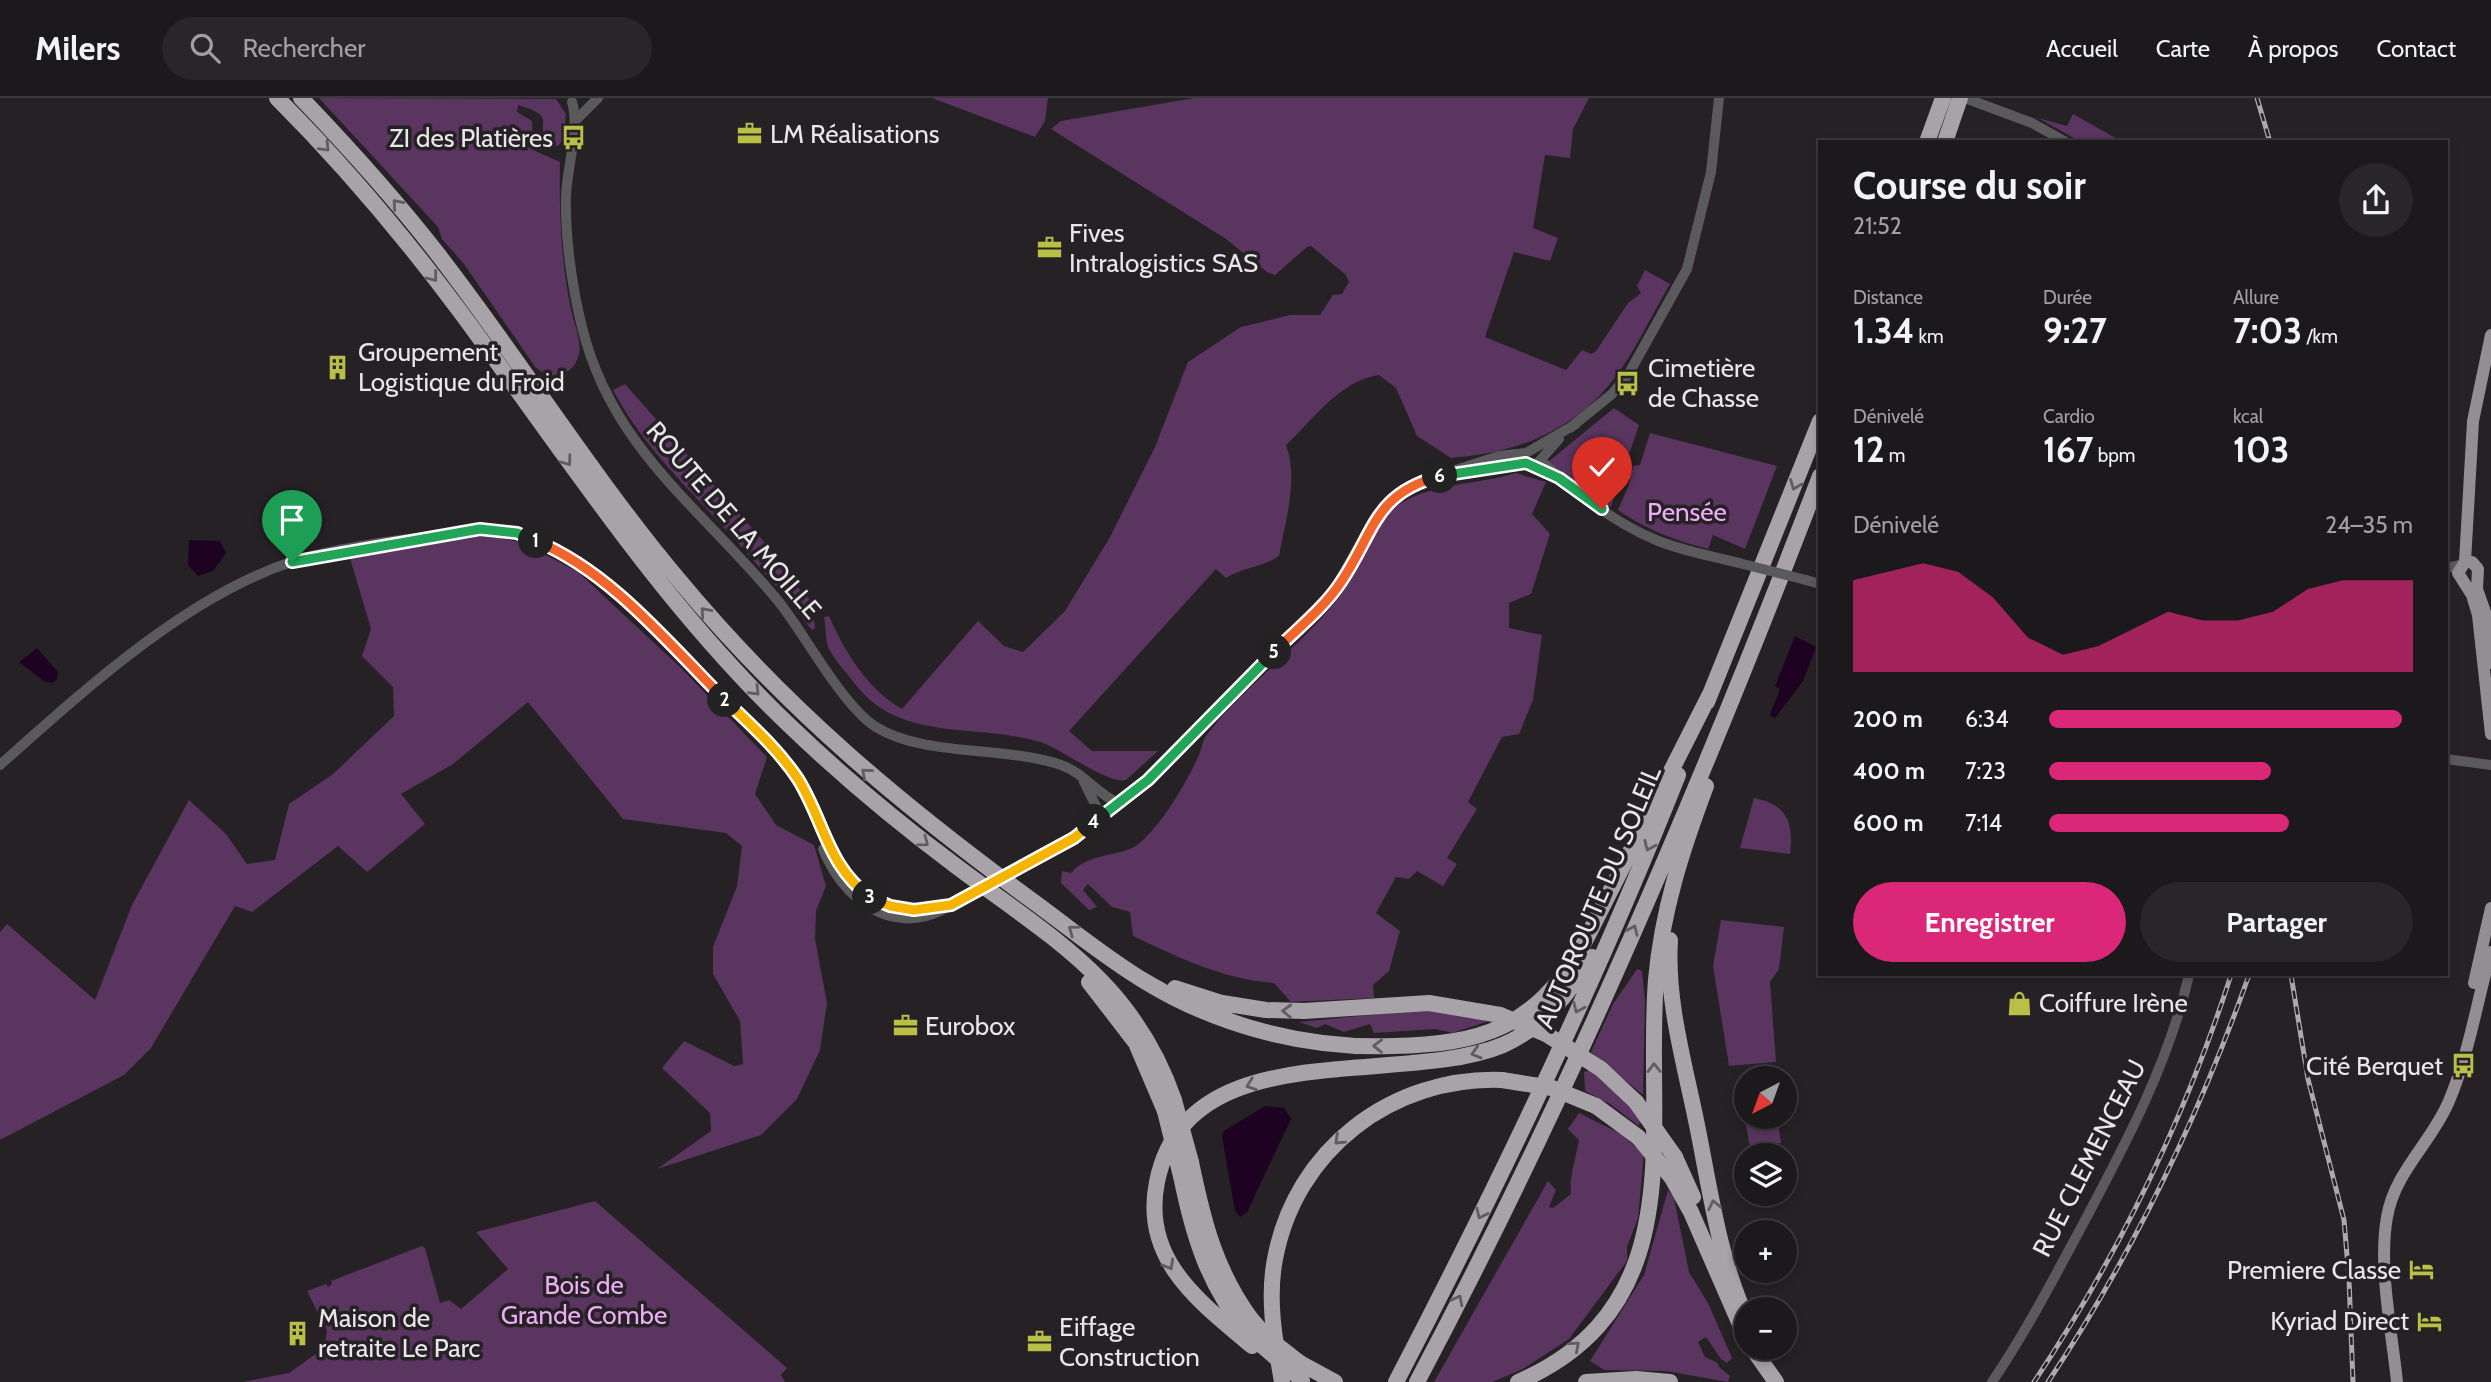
<!DOCTYPE html>
<html lang="fr">
<head>
<meta charset="utf-8">
<style>
	body { margin:0; font-family:Cabin,sans-serif; background:#292629; color:#f1f3f6; height:100vh; display:flex; flex-direction:column; font-size:26px; white-space:nowrap }
	* { box-sizing:border-box; margin:0 }
	p { font-size:23px; color:#a0a0a3 }
	.icon { flex:none; width:38px; height:38px; fill:none; stroke:currentColor; stroke-width:2; stroke-linecap:round; stroke-linejoin:round }
	.map { position:relative; flex:1; overflow:hidden }
	.side { position:absolute; left:1818px; top:42px; width:630px; height:836px; display:flex; flex-direction:column; background:#1c191c; border-radius:0px; box-shadow:0 4px 10px #0003,0 0 0 2px #3a383b }
	.side>* { flex:none }
	.needle { width:46px; rotate:221deg }
	.controls { position:absolute; left:1734px; top:968px; display:grid; gap:14px }
	.controls a { display:grid; place-items:center; width:63px; height:63px; border-radius:50%; background:#1c191c; box-shadow:0 4px 10px #0003,0 0 0 2px #3a383b; font-size:35px }
	.pin { position:absolute; display:grid; place-items:center; width:60px; height:60px; color:#fff; margin:-72px -30px; border-radius:50% 50% 50% 0; rotate:-45deg; box-shadow:0 0 7px #0007 }
	.pin .icon { rotate:45deg }
	.km { position:absolute; width:35px; height:35px; margin:-18px; border-radius:50%; background:#222; color:#fff; font-size:19px; line-height:35px; text-align:center }
	.round { display:grid; place-items:center; flex:none; width:74px; height:74px; border-radius:37px; background:#292629 }
	.head { display:flex; align-items:center; justify-content:space-between; height:119px; padding:0 35px }
	h1 { font-size:38px; font-weight:700; line-height:52px }
	.stats { display:grid; grid-template-columns:repeat(3,1fr); gap:10px; height:119px; padding:7px 35px }
	.stats div { display:grid; align-content:center }
	.stats b { font-size:35px; font-weight:700 }
	.stats small { font-size:19px; font-weight:400 }
	.stats p { font-size:19px }
	.chart { height:196px; padding:14px 35px }
	.chart p { display:flex; justify-content:space-between }
	.chart svg { width:100%; height:126px; margin-top:7px; fill:#db2777; opacity:.7 }
	.button { display:flex; gap:14px; margin-top:auto; padding:14px 35px }
	.button a { flex:1; height:80px; border-radius:42px; background:#db2777; color:#fff; font-size:28px; font-weight:700; line-height:80px; text-align:center }
	.button a+a { background:#292629; color:#f1f3f6 }
	ul { padding:0 35px; list-style:none; font-size:23px }
	li { display:grid; grid-template-columns:112px 84px 1fr; align-items:center; height:52px }
	li i { height:18px; border-radius:9px; background:#db2777 }
	header { display:flex; align-items:center; gap:42px; box-sizing:border-box; height:98px; padding:0 35px; background:#1c191c; border-bottom:2px solid #3a383b }
	header strong { font-size:33px }
	nav { display:flex; gap:38px; margin-inline-start:auto; font-size:24px }
	.search { width:490px; height:63px; background:#292629; display:flex; align-items:center; gap:18px; box-sizing:border-box; padding:0 24px; border-radius:38px; color:#a0a0a3; font-size:26px }
	.map>svg:first-child { display:block }
	.green { fill:#59355f }
	.water { fill:#1e0222 }
	.lines { fill:none; stroke-linecap:round; stroke-linejoin:round }
	.minor { stroke:#5a595b; stroke-width:10 }
	.major { stroke:#928e92; stroke-width:12 }
	.highway { stroke:#a8a3a8; stroke-width:16 }
	.rail-casing { stroke:#aca9ac; stroke-width:5 }
	.rail { stroke:#252125; stroke-width:2.5; stroke-dasharray:8; stroke-linecap:butt }
	.minor-bridge { stroke:#5a595b; stroke-width:10 }
	.highway-bridge { stroke:#a8a3a8; stroke-width:16 }
	.oneway { stroke:#605c60 }
	.split-1-casing { stroke:#fff; stroke-width:14 }
	.split-2-casing { stroke:#fff; stroke-width:14 }
	.split-3-casing { stroke:#fff; stroke-width:14 }
	.split-4-casing { stroke:#fff; stroke-width:14 }
	.split-5-casing { stroke:#fff; stroke-width:14 }
	.split-6-casing { stroke:#fff; stroke-width:14 }
	.split-7-casing { stroke:#fff; stroke-width:14 }
	.split-1 { stroke:#22a559; stroke-width:9 }
	.split-2 { stroke:#f0652b; stroke-width:9 }
	.split-3 { stroke:#f5b400; stroke-width:9 }
	.split-4 { stroke:#f5b400; stroke-width:9 }
	.split-5 { stroke:#22a559; stroke-width:9 }
	.split-6 { stroke:#f0652b; stroke-width:9 }
	.split-7 { stroke:#22a559; stroke-width:9 }
	.labels { text-anchor:middle; dominant-baseline:central; stroke-width:7; stroke-linejoin:round; paint-order:stroke }
	.poi-label { font-size:26px; fill:#e8e6e9; stroke:#252125; text-anchor:start }
	.park-label { font-size:26px; fill:#ecadf6; stroke:#252125 }
	.street-label { font-size:26px; fill:#e8e6e9; stroke:#252125 }
</style>
</head>
<body>
<header>
<strong>Milers</strong>
<div class="search"><svg class="icon" aria-label="search" viewBox="0 0 24 24"><circle cx="10" cy="10" r="6"/><path d="M15 15l6 6"/></svg>Rechercher</div>
<nav><a>Accueil</a><a>Carte</a><a>À propos</a><a>Contact</a></nav>
</header>
<div class="map">
<svg width="2491" height="1284" viewBox="0 0 2491 1284">
	<rect width="100%" height="100%" fill="#252125"/>
	<path class="green" d="M319,0L556,1L566,16L563,42L558,48L548,46C533,23 560,20 518,7L517,14L532,23L533,52L560,64C559,117 561,168 573,220C577,233 583,249 577,262C573,273 561,277 551,280L536,270L464,166L442,141L438,129Z
		M932,0H1048L1045,23L1035,39Z
		M1194,0H1589L1573,31L1570,60L1545,57L1533,130L1558,140L1550,163L1514,154L1485,239L1566,272L1582,252L1591,256L1596,253L1628,205L1641,195L1637,188L1645,172L1670,186C1655,211 1643,237 1627,262C1586,328 1526,354 1451,360L1417,338L1396,290L1379,277C1339,283 1314,321 1286,347C1299,381 1285,424 1279,458C1261,470 1244,469 1226,480L1216,471L1069,633L1092,653H1158L1126,682C1110,687 1062,652 1043,645C978,624 901,646 855,586C847,575 835,563 829,551C825,543 826,529 824,519L829,518C845,554 867,591 902,611L978,523L1004,548L1023,554L1065,513L1110,439L1155,349L1188,264L1241,229L1290,217H1320L1333,197L1342,196L1349,184L1346,177L1311,148L1307,149L1275,177L1267,174L1226,141L1051,31L1061,23Z
		M2073,16L2119,42L2122,44H2081L2038,20L2067,28Z
		M625,286L765,445L761,450L811,503L815,530L812,532C782,494 750,458 717,422C679,381 639,342 613,292Z
		M1614,310L1639,327L1611,409L1548,364Z
		M1650,335L1777,368L1745,451L1713,437L1708,451C1674,442 1647,432 1618,412L1628,389L1633,368L1640,367Z
		M1516,375L1546,384L1532,416L1550,436L1531,496L1509,505V530L1542,537L1533,602L1519,636L1502,639L1468,704L1477,711L1447,760L1457,766L1443,788L1417,773L1409,781L1396,779L1376,815L1400,833L1389,873L1373,887L1374,900L1291,904L1274,885C1223,881 1179,860 1133,838L1130,814L1112,809L1088,786L1083,792L1097,809L1089,812L1061,785L1062,773L1071,775C1087,756 1114,759 1134,749C1143,744 1157,727 1163,719C1176,701 1189,679 1198,659C1202,651 1202,642 1208,635C1247,585 1304,546 1340,498C1360,471 1366,429 1395,409C1431,384 1477,387 1516,375Z
		M488,437L523,445L578,474L681,570L767,659L755,696L776,727L814,747L826,788L816,813L815,841L827,905L820,952L797,1001L761,1037L657,1071L711,1033L710,1015L662,970L684,943L734,968L743,966L740,923L713,876V849L737,788L742,748L726,735L623,721L528,604L453,666L401,696L425,726L367,774L338,748L252,814L235,808L151,950L124,977L0,1042V834L7,826L95,902L132,807L189,702L226,736L247,766L275,762L289,706L333,676L394,618L393,589L362,558L371,531L350,460Z
		M1754,700C1787,706 1794,725 1790,756L1740,750Z
		M1721,822L1784,829L1779,871L1770,884L1776,964L1729,968L1713,868Z
		M1637,871L1642,873L1645,903L1643,997L1591,954L1613,906Z
		M1419,912L1457,914L1489,923L1452,935L1436,931L1374,935L1370,926L1344,934L1325,926L1317,930L1299,924Z
		M1593,972L1641,1017L1639,1028L1610,1006L1585,993L1584,974Z
		M1746,990V1018L1777,1019L1781,1045L1750,1050L1740,991Z
		M1579,1015L1621,1036L1644,1056L1638,1120L1627,1149V1163L1569,1241L1523,1271L1492,1284H1434L1548,1083L1556,1092L1549,1109L1553,1110L1571,1096C1569,1078 1576,1060 1579,1042L1568,1031Z
		M1668,1092L1674,1100L1689,1174L1708,1205L1732,1260L1727,1265L1721,1261L1706,1239L1698,1244L1705,1259L1718,1265L1719,1269L1730,1278L1728,1284L1666,1273L1604,1272L1590,1263L1644,1177Z
		M595,1103L787,1270L781,1277L785,1284H243L289,1275L324,1250L327,1233L307,1193L326,1186L328,1189L332,1186L331,1183L422,1148L425,1150L440,1205L449,1202L461,1211L508,1171L476,1134Z"/>
	<path class="water" d="M189,442L220,443L226,455L213,473L198,478L188,467Z
		M1795,538L1816,549L1803,583L1775,620L1770,617L1780,591L1775,588Z
		M37,550L58,574L57,581L53,585L44,583L19,564Z
		M1265,1008L1284,1010L1291,1021L1247,1114L1240,1119L1235,1113L1222,1038L1224,1033Z"/>
	<g class="lines">
		<path class="minor" d="M1965,0L2032,25L2066,44
			M572,4C580,30 567,69 566,98C565,139 572,189 582,229C612,352 703,411 779,504C806,538 842,607 876,629C924,659 1006,648 1061,667C1084,675 1097,696 1118,705
			M577,21L598,0
			M1570,330L1612,296L1628,277L1687,171L1711,74L1719,0
			M1541,363C1574,393 1614,425 1656,442C1682,453 1712,458 1739,465
			M1534,369L1559,341
			M1470,373L1526,365
			M2446,470L2460,467
			M1806,482L1820,486
			M2446,661L2491,667
			M0,667C82,594 185,499 291,464C351,445 419,441 480,431C512,432 538,442 566,457C617,486 659,536 700,577C734,610 773,642 798,682C819,716 824,762 856,789C886,814 915,812 951,807
			M1084,684L1101,718
			M823,751C842,800 891,839 944,811
			M1025,767L1074,740L1148,682L1333,494L1376,418L1397,396L1431,380L1499,358L1526,355L1576,326
			M1992,1284C2026,1234 2054,1180 2083,1126C2126,1045 2168,967 2189,877"/>
		<path class="major" d="M2465,464L2473,323L2491,237
			M2491,565L2486,517L2477,491L2478,471L2472,464H2465L2458,475L2472,497L2478,517L2491,636
			M2474,885L2491,810
			M2397,1284C2392,1234 2378,1169 2387,1119C2395,1073 2432,1044 2449,1003C2469,956 2477,903 2491,854"/>
		<path class="highway" d="M277,0C343,66 403,137 459,212C565,355 660,504 789,627C842,678 897,724 956,768C1050,839 1133,883 1174,1002
			M301,0C349,50 395,101 437,155C520,262 591,377 678,481C785,610 900,706 1034,804C1071,831 1107,861 1146,884C1220,929 1308,951 1393,948C1482,946 1533,930 1581,851L1711,594
			M1927,44L1943,0
			M1945,44L1960,0
			M1707,604L1820,323
			M1670,842C1666,904 1685,967 1697,1027C1710,1091 1719,1160 1746,1219
			M1089,884L1136,945L1165,1013
			M1175,890L1222,905L1266,912L1304,913L1429,905L1500,917
			M1601,971L1636,1004
			M1596,1008L1638,1039
			M1675,1059L1693,1099
			M1191,1064C1203,1122 1215,1172 1251,1221
			M1181,1078C1193,1137 1208,1188 1248,1235
			M1672,1080L1691,1114L1746,1240
			M1252,1248C1200,1204 1141,1162 1157,1084C1187,933 1400,990 1503,947C1544,929 1568,896 1592,859
			M1752,1250L1776,1284
			M1300,1265L1335,1284
			M1282,1284C1275,1243 1267,1202 1275,1161C1295,1052 1392,978 1502,982
			M1396,1284C1499,1086 1596,884 1678,677
			M1417,1284C1572,992 1702,686 1820,378
			M1518,1284C1695,1207 1644,1033 1656,882C1662,813 1682,752 1706,688
			M1586,1284L1636,1281L1670,1284"/>
		<defs>
			<path id="rail" d="M2257,0L2270,44
				M2291,877L2308,981L2344,1122L2349,1181L2353,1284
				M2034,1284C2118,1158 2185,1020 2231,877
				M2048,1284C2131,1159 2199,1018 2249,877"/>
		</defs>
		<use href="#rail" class="rail-casing"/>
		<use href="#rail" class="rail"/>
		<path class="minor-bridge" d="M1739,465L1806,482
			M958,803L1025,767"/>
		<path class="highway-bridge" d="M1500,917L1546,936L1601,971
			M1502,982L1552,990L1596,1008
			M1174,1002L1191,1064
			M1636,1004L1675,1059
			M1165,1013L1181,1078
			M1638,1039L1672,1080
			M1251,1221L1268,1240L1300,1265
			M1252,1239L1302,1282"/>
	</g>
	<defs><path id="oneway-chevron" d="M-2-3.5L2.5 0L-2 3.5" fill="none" stroke-width="1.6" stroke-linecap="round" stroke-linejoin="round" transform="scale(1.75)"/></defs>
	<g class="oneway">
		<use href="#oneway-chevron" transform="translate(325 49) rotate(47)"/>
		<use href="#oneway-chevron" transform="translate(397 106) rotate(-131)"/>
		<use href="#oneway-chevron" transform="translate(433 179) rotate(52)"/>
		<use href="#oneway-chevron" transform="translate(567 363) rotate(54)"/>
		<use href="#oneway-chevron" transform="translate(1795 387) rotate(112)"/>
		<use href="#oneway-chevron" transform="translate(705 514) rotate(-131)"/>
		<use href="#oneway-chevron" transform="translate(755 593) rotate(46)"/>
		<use href="#oneway-chevron" transform="translate(866 675) rotate(-139)"/>
		<use href="#oneway-chevron" transform="translate(924 744) rotate(37)"/>
		<use href="#oneway-chevron" transform="translate(1649 748) rotate(114)"/>
		<use href="#oneway-chevron" transform="translate(1073 832) rotate(-144)"/>
		<use href="#oneway-chevron" transform="translate(1633 832) rotate(-66)"/>
		<use href="#oneway-chevron" transform="translate(1578 910) rotate(114)"/>
		<use href="#oneway-chevron" transform="translate(1287 913) rotate(-178)"/>
		<use href="#oneway-chevron" transform="translate(1378 948) rotate(-179)"/>
		<use href="#oneway-chevron" transform="translate(1476 955) rotate(164)"/>
		<use href="#oneway-chevron" transform="translate(1654 970) rotate(-91)"/>
		<use href="#oneway-chevron" transform="translate(1251 987) rotate(160)"/>
		<use href="#oneway-chevron" transform="translate(1339 1042) rotate(137)"/>
		<use href="#oneway-chevron" transform="translate(1714 1107) rotate(-102)"/>
		<use href="#oneway-chevron" transform="translate(1481 1116) rotate(115)"/>
		<use href="#oneway-chevron" transform="translate(1169 1167) rotate(61)"/>
		<use href="#oneway-chevron" transform="translate(1458 1202) rotate(-63)"/>
		<use href="#oneway-chevron" transform="translate(1575 1248) rotate(-41)"/>
	</g>
	<g class="lines">
		<defs>
			<path id="split-1" d="M292,464L480,431L517,435L536,443"/>
			<path id="split-2" d="M536,443C611,474 668,545 725,602"/>
			<path id="split-3" d="M725,602C751,627 778,651 798,681C824,723 828,769 870,799"/>
			<path id="split-4" d="M870,799L890,808L914,812L951,807L1074,740L1094,724"/>
			<path id="split-5" d="M1094,724L1148,682L1274,554"/>
			<path id="split-6" d="M1274,554C1296,532 1324,510 1341,484C1375,434 1373,396 1440,378"/>
			<path id="split-7" d="M1440,378L1526,365L1559,380L1602,411"/>
		</defs>
		<use href="#split-1" class="split-1-casing"/>
		<use href="#split-2" class="split-2-casing"/>
		<use href="#split-3" class="split-3-casing"/>
		<use href="#split-4" class="split-4-casing"/>
		<use href="#split-5" class="split-5-casing"/>
		<use href="#split-6" class="split-6-casing"/>
		<use href="#split-7" class="split-7-casing"/>
		<use href="#split-1" class="split-1"/>
		<use href="#split-2" class="split-2"/>
		<use href="#split-3" class="split-3"/>
		<use href="#split-4" class="split-4"/>
		<use href="#split-5" class="split-5"/>
		<use href="#split-6" class="split-6"/>
		<use href="#split-7" class="split-7"/>
	</g>
	<defs>
		<symbol id="office-bare" viewBox="-9 -9 18 18"><path d="M-6-3h4V-5.5h4V-3h4V5H-6ZM-1-4.5V-3h2v-1.5ZM-6 0V1H6V0Z" fill="#bac045" stroke="#252125" stroke-width="2.5" paint-order="stroke"/></symbol>
		<symbol id="bus-bare" viewBox="-9 -9 18 18"><path d="M-5-6H5V4H4V6H2V4H-2V6H-4V4H-5ZM-3.5-4V0h7V-4ZM-3.5 1.2v1.5H-2V1.2ZM2 1.2v1.5H3.5V1.2Z" fill="#bac045" stroke="#252125" stroke-width="2.5" paint-order="stroke"/></symbol>
		<symbol id="building-bare" viewBox="-9 -9 18 18"><path d="M-4-6H4V6H1V3H-1V6H-4ZM-2.5-4.3h1.7v1.8h-1.7ZM.8-4.3h1.7v1.8H.8ZM-2.5-1h1.7V.8h-1.7ZM.8-1h1.7V.8H.8Z" fill="#bac045" stroke="#252125" stroke-width="2.5" paint-order="stroke"/></symbol>
		<symbol id="shop-bare" viewBox="-9 -9 18 18"><path d="M-5-2.5h2.3a2.7 3.5 0 0 1 5.4 0H5L5.5 6h-11ZM-1.5-2.5h3a1.5 2.3 0 0 0-3 0Z" fill="#bac045" stroke="#252125" stroke-width="2.5" paint-order="stroke"/></symbol>
		<symbol id="hotel-bare" viewBox="-9 -9 18 18"><path d="M-6-4.5h1.5V1H6V5H4.5V3h-9V5H-6ZM-4 0a1.8 1.8 0 1 1 3.6 0ZM.5 0V-2.5h3Q6-2.5 6 0Z" fill="#bac045" stroke="#252125" stroke-width="2.5" paint-order="stroke"/></symbol>
	</defs>
	<g fill-rule="evenodd">
		<use href="#office-bare" x="732" y="18" width="35" height="35"/>
		<use href="#bus-bare" x="556" y="22" width="35" height="35"/>
		<use href="#office-bare" x="1032" y="132" width="35" height="35"/>
		<use href="#building-bare" x="320" y="252" width="35" height="35"/>
		<use href="#bus-bare" x="1610" y="268" width="35" height="35"/>
		<use href="#shop-bare" x="2002" y="888" width="35" height="35"/>
		<use href="#office-bare" x="888" y="910" width="35" height="35"/>
		<use href="#bus-bare" x="2446" y="950" width="35" height="35"/>
		<use href="#hotel-bare" x="2404" y="1154" width="35" height="35"/>
		<use href="#hotel-bare" x="2412" y="1206" width="35" height="35"/>
		<use href="#building-bare" x="280" y="1218" width="35" height="35"/>
		<use href="#office-bare" x="1022" y="1226" width="35" height="35"/>
	</g>
	<g class="labels">
		<g class="poi-label">
			<text x="770" y="36">LM Réalisations</text>
			<text x="553" y="40" text-anchor="end">ZI des Platières</text>
			<text x="1069" y="135">Fives<tspan x="1069" dy="30">Intralogistics SAS</tspan></text>
			<text x="358" y="254">Groupement<tspan x="358" dy="30">Logistique du Froid</tspan></text>
			<text x="1648" y="270">Cimetière<tspan x="1648" dy="30">de Chasse</tspan></text>
			<text x="2039" y="905">Coiffure Irène</text>
			<text x="925" y="928">Eurobox</text>
			<text x="2443" y="968" text-anchor="end">Cité Berquet</text>
			<text x="2401" y="1172" text-anchor="end">Premiere Classe</text>
			<text x="318" y="1220">Maison de<tspan x="318" dy="30">retraite Le Parc</tspan></text>
			<text x="2409" y="1223" text-anchor="end">Kyriad Direct</text>
			<text x="1059" y="1229">Eiffage<tspan x="1059" dy="30">Construction</tspan></text>
		</g>
		<g class="park-label">
			<text x="1687" y="414">Pensée</text>
			<text x="584" y="1187">Bois de<tspan x="584" dy="30">Grande Combe</tspan></text>
		</g>
		<g class="street-label">
			<text transform="translate(734 422) rotate(49)">ROUTE DE LA MOILLE</text>
			<text transform="translate(1598 799) rotate(-67)">AUTOROUTE DU SOLEIL</text>
			<text transform="translate(2089 1060) rotate(-63)">RUE CLEMENCEAU</text>
		</g>
	</g>
</svg>
<div class="controls">
<a><svg class="needle" viewBox="-14 -14 28 28"><path d="M0-13l5 13h-10z" fill="#e53935"/><path d="M0 13l5-13h-10z" fill="#a0a0a3"/></svg></a>
<a><svg class="icon" aria-label="layers" viewBox="0 0 24 24"><path d="M12 4l9 5-9 5-9-5zM3 14l9 5 9-5"/></svg></a>
<a>+</a>
<a>−</a>
</div>
<div class="pin" style="left:292px;top:464px;background:#1e9e55"><svg class="icon" aria-label="arrive" viewBox="0 0 24 24"><path d="M6 21V4h12l-3 4 3 4H6"/></svg></div>
<div class="pin" style="left:1602px;top:411px;background:#d93025"><svg class="icon" aria-label="check" viewBox="0 0 24 24"><path d="M5 12l5 5 9-10"/></svg></div>
<b class="km" style="left:536px;top:443px">1</b>
<b class="km" style="left:725px;top:602px">2</b>
<b class="km" style="left:870px;top:799px">3</b>
<b class="km" style="left:1094px;top:724px">4</b>
<b class="km" style="left:1274px;top:554px">5</b>
<b class="km" style="left:1440px;top:378px">6</b>
<section class="side">
<div class="head"><div><h1>Course du soir</h1><p>21:52</p></div><a class="round"><svg class="icon" aria-label="share" viewBox="0 0 24 24"><path d="M12 15V3M7 8l5-5 5 5M5 13v7h14v-7"/></svg></a></div>
<div class="stats">
<div><p>Distance</p><b>1.34<small> km</small></b></div>
<div><p>Durée</p><b>9:27</b></div>
<div><p>Allure</p><b>7:03<small> /km</small></b></div>
</div>
<div class="stats">
<div><p>Dénivelé</p><b>12<small> m</small></b></div>
<div><p>Cardio</p><b>167<small> bpm</small></b></div>
<div><p>kcal</p><b>103</b></div>
</div>
<div class="chart"><p><span>Dénivelé</span>24–35 m</p>
<svg viewBox="0 0 160 44" preserveAspectRatio="none"><path d="M0 44V12L10 9L20 6L30 9L40 18L50 32L60 38L70 35L80 29L90 23L100 26L110 26L120 23L130 15L140 12L150 12L160 12V44z"/></svg>
</div>
<ul>
<li><b>200 m</b>6:34<i style="width:97%"></i></li>
<li><b>400 m</b>7:23<i style="width:61%"></i></li>
<li><b>600 m</b>7:14<i style="width:66%"></i></li>
</ul>
<div class="button"><a>Enregistrer</a><a>Partager</a></div>
</section>
</div>
</body>
</html>
